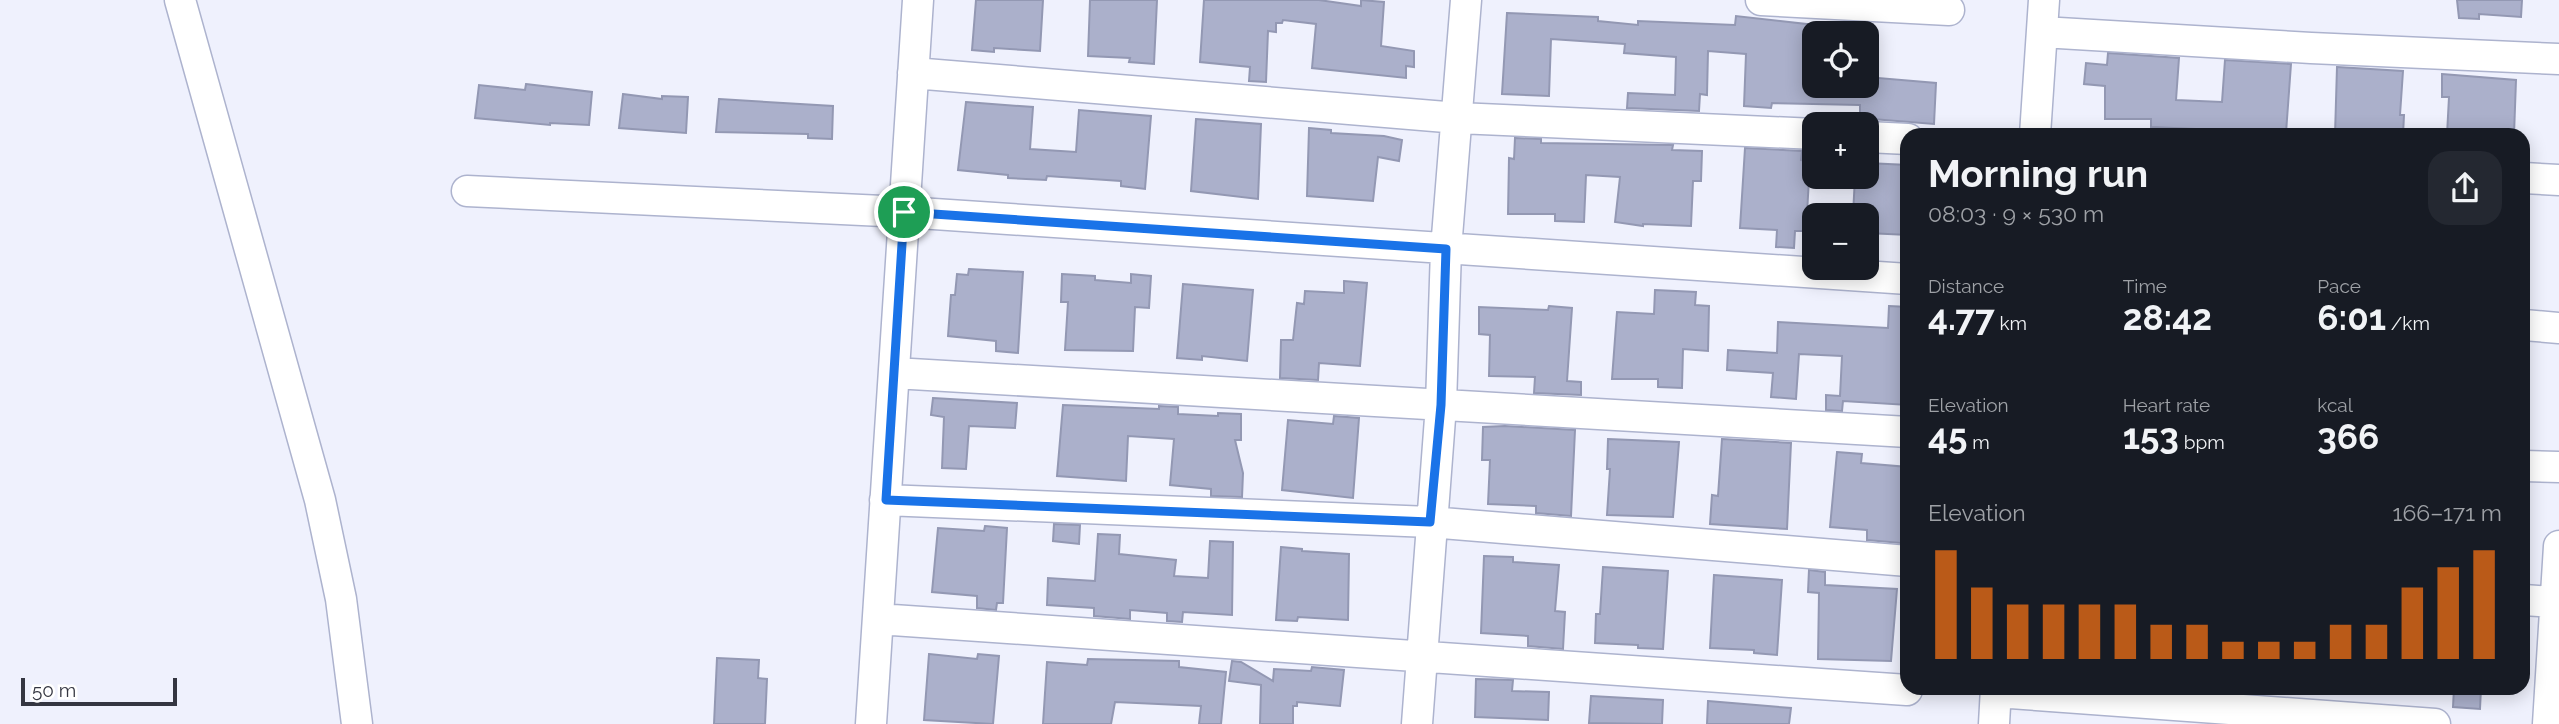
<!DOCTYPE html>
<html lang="en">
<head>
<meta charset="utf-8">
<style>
	body { margin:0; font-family:Raleway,sans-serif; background:#242831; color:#f1f3f6; height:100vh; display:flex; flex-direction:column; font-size:26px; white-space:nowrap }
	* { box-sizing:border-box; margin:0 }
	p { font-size:23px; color:#9ea1a6 }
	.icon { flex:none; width:38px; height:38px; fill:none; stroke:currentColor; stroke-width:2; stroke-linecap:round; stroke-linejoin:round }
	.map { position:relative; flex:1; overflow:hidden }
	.panel { position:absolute; left:1900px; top:128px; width:630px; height:567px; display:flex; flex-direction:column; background:#171b24; border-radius:21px; box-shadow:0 4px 18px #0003 }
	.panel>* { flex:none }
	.tools { position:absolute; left:1802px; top:21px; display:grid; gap:14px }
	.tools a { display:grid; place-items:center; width:77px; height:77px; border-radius:14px; background:#171b24; box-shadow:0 4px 18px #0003; font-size:35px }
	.scale { position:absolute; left:21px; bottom:18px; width:156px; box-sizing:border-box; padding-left:7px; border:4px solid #343641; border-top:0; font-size:19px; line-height:24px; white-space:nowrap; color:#343641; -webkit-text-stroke:5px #fff; paint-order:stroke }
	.pin { position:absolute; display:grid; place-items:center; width:60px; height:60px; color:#fff; margin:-30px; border:4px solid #fff; border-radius:50%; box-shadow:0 2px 7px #0007 }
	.round { display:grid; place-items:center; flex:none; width:74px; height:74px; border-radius:21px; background:#242831 }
	.headline { display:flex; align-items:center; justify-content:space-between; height:119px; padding:0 28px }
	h1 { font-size:38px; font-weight:700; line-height:52px }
	.stats { display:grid; grid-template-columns:repeat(3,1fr); gap:10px; height:119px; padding:7px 28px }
	.stats div { display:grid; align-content:center }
	.stats b { font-size:35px; font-weight:700 }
	.stats small { font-size:19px; font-weight:400 }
	.stats p { font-size:19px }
	.chart { height:196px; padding:14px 28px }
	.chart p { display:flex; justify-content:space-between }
	.chart svg { width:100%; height:126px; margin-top:7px; stroke:#ba5a18; stroke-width:6 }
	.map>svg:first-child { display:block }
	.building { fill:#abb0cb; stroke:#9398b3; stroke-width:2 }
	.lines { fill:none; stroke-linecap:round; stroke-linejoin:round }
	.minor-casing { stroke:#adb3ce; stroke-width:33 }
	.minor { stroke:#fff; stroke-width:30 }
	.route-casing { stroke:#fff; stroke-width:14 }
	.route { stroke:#1a73e8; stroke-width:9 }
</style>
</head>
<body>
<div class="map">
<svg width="2559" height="724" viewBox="0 0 2559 724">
	<rect width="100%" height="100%" fill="#eff1fd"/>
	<path class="building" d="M976,0H1043L1040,51L994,48V52L972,50Z
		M1090,0H1157L1154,64L1129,62L1130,58L1088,56Z
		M1204,0H1319L1361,6V0L1384,2L1381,46L1414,51V67L1406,66V78L1312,68L1316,24L1283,20L1282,23H1276V32L1268,31L1266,82L1249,81L1250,67L1200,62Z
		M2457,0H2522L2521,17L2479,14V19L2459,18Z
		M1507,13L1598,17V21L1638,25V21L1735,25L1736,16L1815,25V86H1867V77L1936,83L1934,124L1860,118V105L1772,103L1771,108L1744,106L1746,54L1708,51L1707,95L1700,94L1699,111L1627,108L1628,93L1675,95L1676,57L1624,53L1625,44L1551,39L1549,96L1502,94Z
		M2108,53L2179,58L2176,100L2222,102L2225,60L2291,64L2286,133L2151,127V119H2105V86L2084,84L2086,63L2107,65Z
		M2337,67L2403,71L2400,115H2404L2403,135H2335Z
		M2442,74L2516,80L2514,135H2447L2449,97H2442Z
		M526,84L592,92L589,125L550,123V125L475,118L479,85L525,90Z
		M623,94L662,99V96L688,97L686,133L619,128Z
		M719,99L833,106L832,139L808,138V134L716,132Z
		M966,102L1033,107L1030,149L1076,152L1079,110L1151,116L1145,189L1121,186V181L1047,176L1046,180L1008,178V175L958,170Z
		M1196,119L1261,124L1258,199L1191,191Z
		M1309,128L1331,130V133L1384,136L1402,140L1399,161L1378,157L1373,201L1307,196Z
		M1515,138L1541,139V143L1673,145L1672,150L1702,151L1701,181H1693L1691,226L1643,224V226L1615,222L1620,177L1586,175L1584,222L1555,221V214H1508L1509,158L1514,159Z
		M1745,148L1802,151L1801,160L1810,161L1806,231H1795L1794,248L1776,247L1777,230L1740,228Z
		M1867,163L1908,165V235L1867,233V215H1853L1855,177H1867Z
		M969,269L1023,272L1018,353L996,351V341L948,336L951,295H955L957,274L968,275Z
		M1062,274L1095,276V280L1131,283V274L1151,276L1149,308L1135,307L1133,351L1065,350L1068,302H1061Z
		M1344,281L1367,283L1360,366L1319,363L1318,380L1280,378L1281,340H1293L1297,303L1304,304L1305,291L1344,293Z
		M1183,284L1253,290L1247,361L1202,356V360L1177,358Z
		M1655,290L1696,292L1695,305L1709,306L1708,351L1683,349L1682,388L1658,387V379H1612L1617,312L1654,314Z
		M1549,306L1572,308L1567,381L1581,382V395L1534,393L1535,377L1489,376L1490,335L1479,334V307L1548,310Z
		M1889,306L1908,307V405L1843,401L1842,411L1826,410V395L1840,396L1842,356L1799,354L1796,399L1771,397L1773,373L1727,370L1728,350L1777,353L1778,322L1888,328Z
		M933,398L1017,403L1015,428L969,426L966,469L942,468L944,417L931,415Z
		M1063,405L1159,409V406L1178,407V414L1218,416V413L1241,414V440H1235L1243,473L1242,497L1211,496V489L1170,485L1174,439L1128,436L1126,481L1057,476Z
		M1334,416L1359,418L1353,498L1282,490L1288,420L1333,424Z
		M1505,426L1575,430L1571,516L1536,513V506L1488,504L1490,460H1482L1483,427Z
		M1608,439L1679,442L1673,517L1607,515L1610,469H1607Z
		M1722,439L1791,443L1787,529L1710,524L1712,495L1718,496Z
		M1837,452L1862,454L1861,463L1908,467L1901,543L1867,540V530L1830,527Z
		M1054,524L1080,525L1079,544L1053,541Z
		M985,526L1007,528L1003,603H997L996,610L977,608V596L932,592L938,528L984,531Z
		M1098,534L1120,535L1119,554L1176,560L1174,576L1208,578L1210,541L1233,542L1232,615L1183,612L1182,622L1167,621V613L1130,610V619L1094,616V608L1047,605L1048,578L1095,581Z
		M1281,547L1302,549V551L1349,554L1348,620L1298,617L1297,621L1276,620Z
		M1484,556L1513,557V562L1559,565L1555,611L1565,612L1563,649L1528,646V636L1481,633Z
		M1603,567L1668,571L1663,649L1638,648V645L1595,643L1596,614H1600Z
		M1809,570L1825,572V585L1897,589L1891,661L1818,659L1819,593L1808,592Z
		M1714,575L1782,580L1777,655L1754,653V650L1710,648Z
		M929,654L977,659L978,654L999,656L993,724L924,720Z
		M717,658L759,660L758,678L767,679L765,724H714Z
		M1088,659L1179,661V667L1226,672L1221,724H1199L1201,706L1115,702L1111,724H1043L1047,662L1087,665Z
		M1232,661L1241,662L1273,681L1274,669L1311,671L1312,667L1344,670L1340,706L1297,702V706H1293V724H1260L1261,685L1229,681Z
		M1476,679L1513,680L1512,691L1549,692L1548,720L1475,717Z
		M2454,688H2481L2480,709L2453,707Z
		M1591,696L1663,700L1662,724L1589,723Z
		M1708,701L1791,708L1789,724H1707Z"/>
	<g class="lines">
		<defs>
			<path id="minor" d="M180,0L320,500L341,599L357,724
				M1761,0L1949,10
				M2042,32L2311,48L2559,59
				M913,73L1458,118L1815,134
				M2035,135L2044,0
				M1867,137L1908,139
				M2524,178L2559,180
				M467,191L904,212L1908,279
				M2524,325L2559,328
				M894,373L1908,432
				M2524,466L2559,467
				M885,500L1430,522L1908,561
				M2524,600L2555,602
				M878,619L1907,690
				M1996,692L2435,724
				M871,724L918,0
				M1417,724L1441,405L1446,249L1466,0
				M1994,724L1996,688
				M2548,724L2559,546"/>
		</defs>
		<use href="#minor" class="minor-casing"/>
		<use href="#minor" class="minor"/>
	</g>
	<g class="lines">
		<defs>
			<path id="route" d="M904,212L1446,249L1441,405L1430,522L886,500Z"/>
		</defs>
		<use href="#route" class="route-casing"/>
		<use href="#route" class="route"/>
	</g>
</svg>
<div class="tools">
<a><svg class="icon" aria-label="locate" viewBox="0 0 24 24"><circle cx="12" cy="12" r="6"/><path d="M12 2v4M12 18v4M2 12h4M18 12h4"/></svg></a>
<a>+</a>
<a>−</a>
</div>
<div class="scale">50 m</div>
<div class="pin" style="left:904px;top:212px;background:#1e9e55"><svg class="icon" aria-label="arrive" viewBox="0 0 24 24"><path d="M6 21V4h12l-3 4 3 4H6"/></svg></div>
<section class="panel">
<div class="headline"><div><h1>Morning run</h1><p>08:03 · 9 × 530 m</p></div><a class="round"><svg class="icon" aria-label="share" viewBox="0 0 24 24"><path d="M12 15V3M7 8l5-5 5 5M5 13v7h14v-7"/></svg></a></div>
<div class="stats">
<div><p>Distance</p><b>4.77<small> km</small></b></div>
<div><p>Time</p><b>28:42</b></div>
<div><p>Pace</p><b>6:01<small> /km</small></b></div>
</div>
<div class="stats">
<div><p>Elevation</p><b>45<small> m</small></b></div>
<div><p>Heart rate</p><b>153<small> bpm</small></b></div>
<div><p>kcal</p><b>366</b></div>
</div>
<div class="chart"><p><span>Elevation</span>166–171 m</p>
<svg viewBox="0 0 160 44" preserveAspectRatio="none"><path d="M5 44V6M15 44V19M25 44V25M35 44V25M45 44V25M55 44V25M65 44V32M75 44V32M85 44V38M95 44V38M105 44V38M115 44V32M125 44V32M135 44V19M145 44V12M155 44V6"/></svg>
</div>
</section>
</div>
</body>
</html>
